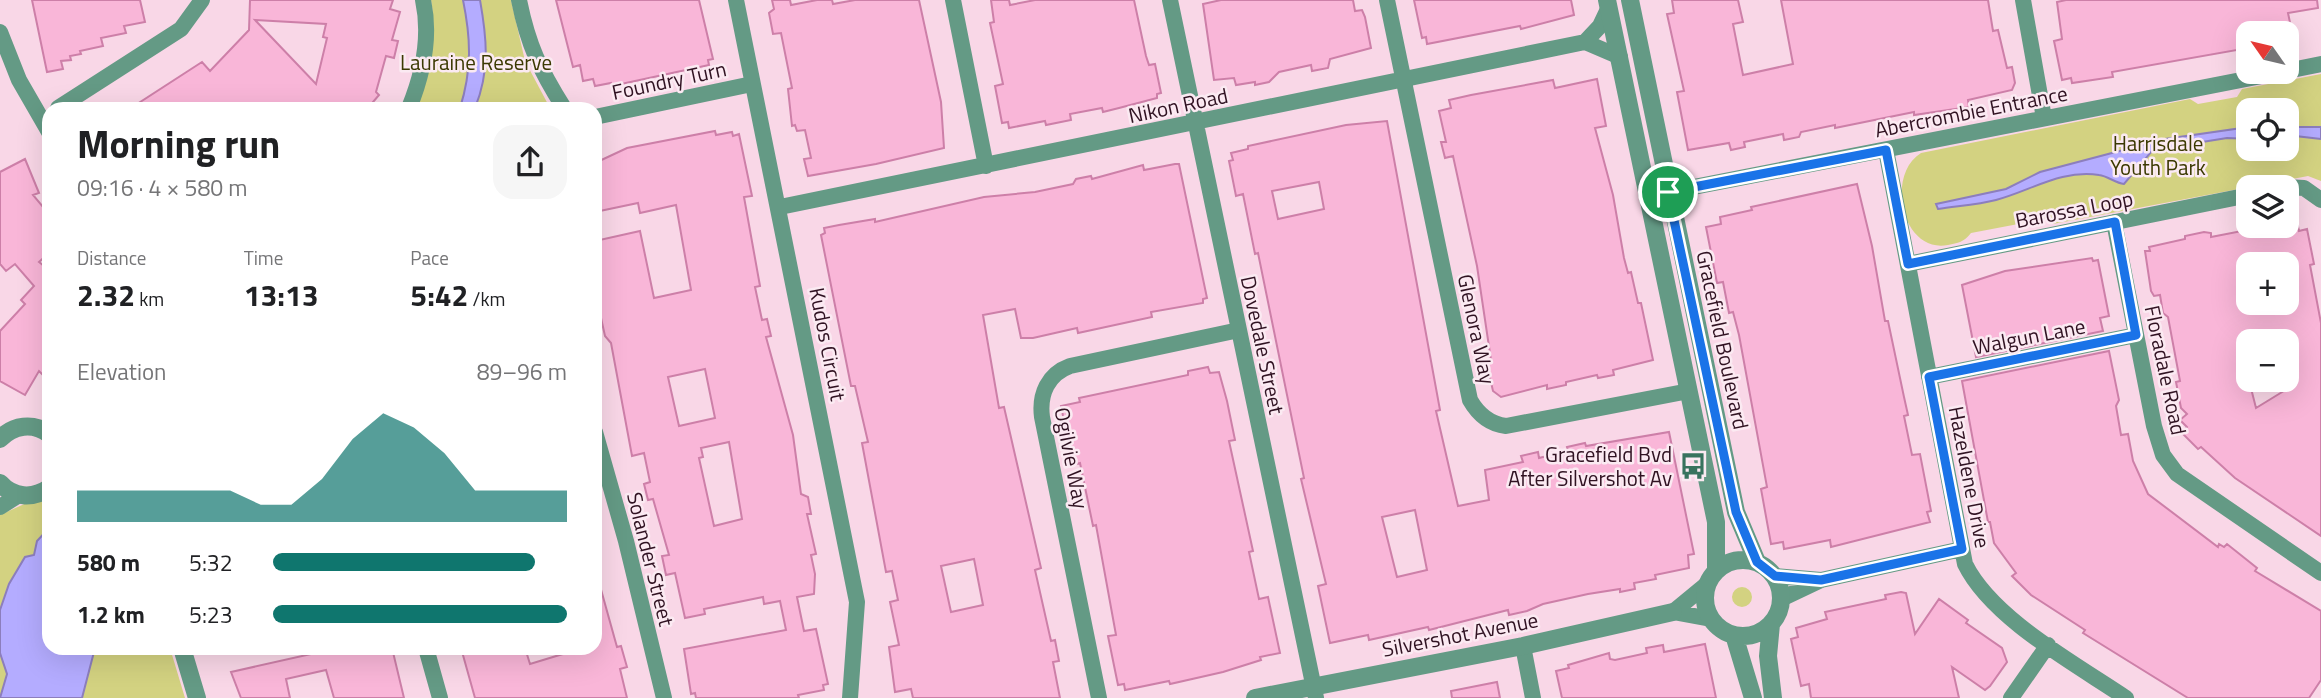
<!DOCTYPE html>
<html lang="en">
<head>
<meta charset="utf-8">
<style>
	body { margin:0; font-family:"Titillium Web",sans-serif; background:#f6f6f6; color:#202124; height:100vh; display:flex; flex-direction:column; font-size:26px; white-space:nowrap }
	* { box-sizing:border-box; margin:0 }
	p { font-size:23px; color:#757577 }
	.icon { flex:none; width:38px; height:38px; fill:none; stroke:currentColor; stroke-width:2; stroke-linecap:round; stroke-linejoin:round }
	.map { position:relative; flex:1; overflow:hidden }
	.panel { position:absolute; left:42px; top:102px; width:560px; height:553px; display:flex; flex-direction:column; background:#fff; border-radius:21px; box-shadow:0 7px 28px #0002 }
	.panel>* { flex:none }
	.needle { width:46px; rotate:304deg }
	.fabs { position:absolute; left:2236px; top:21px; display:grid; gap:14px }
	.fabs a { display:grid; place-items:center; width:63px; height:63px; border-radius:14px; background:#fff; box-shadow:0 7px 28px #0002; font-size:35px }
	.pin { position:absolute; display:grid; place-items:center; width:60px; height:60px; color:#fff; margin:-30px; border:4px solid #fff; border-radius:50%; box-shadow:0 2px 7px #0007 }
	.round { display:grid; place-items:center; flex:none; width:74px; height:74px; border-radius:21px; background:#f6f6f6 }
	.overview { display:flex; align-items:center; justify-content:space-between; height:119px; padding:0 35px }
	h1 { font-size:38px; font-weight:700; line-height:52px }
	.figures { display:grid; grid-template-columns:repeat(3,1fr); gap:10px; height:119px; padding:7px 35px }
	.figures div { display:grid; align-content:center }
	.figures b { font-size:30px; font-weight:700 }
	.figures small { font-size:19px; font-weight:400 }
	.figures p { font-size:19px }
	.chart { height:196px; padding:14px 35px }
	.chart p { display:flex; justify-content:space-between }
	.chart svg { width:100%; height:126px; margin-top:7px; fill:#0f766e; opacity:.7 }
	ul { padding:0 35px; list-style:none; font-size:23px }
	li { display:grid; grid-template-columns:112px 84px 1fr; align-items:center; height:52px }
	li i { height:18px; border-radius:9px; background:#0f766e }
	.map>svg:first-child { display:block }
	.green { fill:#d3d281; fill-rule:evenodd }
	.water { fill:#b4acff; stroke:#8c7ebd; stroke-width:2 }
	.building { fill:#f9b6d8; stroke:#cd7fa8; stroke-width:2; fill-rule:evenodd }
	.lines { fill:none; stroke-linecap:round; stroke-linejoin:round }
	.minor { stroke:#649a85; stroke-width:16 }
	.tertiary { stroke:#649a85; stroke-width:18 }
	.route-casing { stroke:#fff; stroke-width:14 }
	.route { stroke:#1a73e8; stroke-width:9 }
	.labels { text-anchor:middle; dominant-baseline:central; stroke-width:5; stroke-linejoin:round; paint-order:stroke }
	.park-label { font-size:21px; fill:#3b3902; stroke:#fbeaf2 }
	.street-label { font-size:21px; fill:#301222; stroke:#fbeaf2 }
	.poi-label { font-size:21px; fill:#301222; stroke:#fbeaf2; text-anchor:end }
</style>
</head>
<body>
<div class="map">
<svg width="2321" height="698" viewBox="0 0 2321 698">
	<rect width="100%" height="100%" fill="#f9d7e7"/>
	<path class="green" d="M431,0H511L525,61L550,108H416C430,79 437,32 431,0Z
		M2321,74V181L2308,176L2053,224L2045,219L1971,233C1964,242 1958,243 1948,245C1902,254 1885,175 1921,153L2190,99L2198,104L2237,97L2242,89ZM2249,110H2287V149H2249Z
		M40,500L49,503V648H170L185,698H0V515L31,501Z
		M1732 597a10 10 0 1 1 20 0a10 10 0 1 1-20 0Z"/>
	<path class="water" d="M463,0H480C487,39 490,71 475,108H460C472,70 471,39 463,0Z
		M2249,127V139L2227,138L2196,143L2180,150L2161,149L2151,152L2124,184C2115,183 2108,176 2099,175C2062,169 2030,191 1996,200C1977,205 1956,206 1938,209L1936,204L2006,189L2040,172L2165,139Z
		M2287,127H2321V139L2287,135Z
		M49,528V648H95L82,698H0L7,674L0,653V610L9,584L25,557L34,555L37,541Z"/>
	<path class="building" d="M32,0H140L145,22L124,26L126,33L101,38L103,46L80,51L81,54L70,56L71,60L61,61L63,69L47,72Z
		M250,0H393L390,9L400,12L392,40L398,41L394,58L386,56L376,92L379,95L368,108H131L202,62L210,71L249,30ZM255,20L326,24L323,37L327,38L316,84Z
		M556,0H699L713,59L708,60L709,65L612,86L611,83L595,86L593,79L583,81L580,65L573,67Z
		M772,0H790L791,5L817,0H832L833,4L855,0H919L941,102L944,148L876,164L808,176L804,159L811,158L805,130L797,131L795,125L792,126L788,89L792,88L781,33L773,34L769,13L774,9Z
		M991,0H1009L1010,5L1035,0H1134L1146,56L1149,65L1155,64L1161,93L1157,94V98L1119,108L1103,112L1102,108L1070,114L1071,120L1046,125L1045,121L1009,128L1008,122L1002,123L995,86L1003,84L990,23L994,22Z
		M1221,0H1353L1355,11L1362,10L1365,17L1371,48L1330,59L1328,68L1312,71L1311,65L1279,72L1269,82L1255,85V82L1236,85L1234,78L1214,80L1203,4Z
		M1414,0H1571L1574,15L1521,29L1520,26L1427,44L1426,37L1422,38Z
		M1672,0H1738L1743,22L1733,24L1743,75L1793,64L1781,0H1988L1993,31L1998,30L2007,68L2012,67L2015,83L2012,90L1968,100L1969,107L1914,115V112L1835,128V125L1801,132L1799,137L1784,140L1783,134L1744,142L1745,147L1731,150L1729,143L1688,150L1677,92L1684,91L1667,14L1674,13Z
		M2066,0H2317L2318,8L2288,13L2292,32L2249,33V44L2237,46V50L2112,72L2113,77L2072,83L2071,78L2062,80L2054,41L2062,39L2057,2Z
		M1597,79L1606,126L1595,128L1613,195L1624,258L1628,273L1631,272L1638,303H1641L1653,360L1613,370L1614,375L1598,378L1597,375L1566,382V385L1547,389V385L1501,397L1493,391L1486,361L1491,360L1477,266L1453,156L1445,158L1441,142H1446L1439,111L1451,108L1449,100L1471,95L1553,80L1555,88Z
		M1387,121L1440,410L1436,411L1458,506L1489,500L1485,470L1523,462L1521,456L1538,452L1539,458L1568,451L1567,447L1585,443L1586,446L1669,432L1694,554L1688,555L1689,568L1655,575L1656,579L1634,583L1635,589L1620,592V589L1588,594L1543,604L1527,611L1509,615L1508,610L1429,630L1428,627L1369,640L1368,635L1330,643L1318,586L1326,584L1301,479L1304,478L1258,253L1255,254L1243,194L1236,196L1229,161L1233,160L1231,153L1248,149V146L1346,125ZM1319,182L1324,209L1278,219L1272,191ZM1415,510L1427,570L1397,577L1382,517Z
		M715,131L716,135L732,132L733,136L739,134L752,196L744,197L760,286L755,287L762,320L767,319L771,336L766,337L793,435L801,494L808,497L811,514H807L816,554L811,555L815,574L814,594L797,597L804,631L816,629L828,684L823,685L824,690L798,695L799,698H696L695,693L691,694L684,649L786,630L780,601L764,604L763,597L704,609L705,614L685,618L675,573L666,575L662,556L669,555L653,499L648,500L644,484L650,482L644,453L632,456L611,343L605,336L595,291V241L640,231L654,298L691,290L676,205L640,213L638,203L595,212V163L627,148ZM705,369L715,418L679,426L668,377ZM729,442L742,519L714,526L699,458L703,457L701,448Z
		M25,159L39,193L33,195L49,214V253L39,262L49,270V381L39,371L25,395L0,381V331L25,304L21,300L34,286L15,264L6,271L0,264V172Z
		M1175,164H1179L1207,298L1203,299V303L1151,312L1152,317L1078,333L1077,328L1033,338H1021L1015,309L983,315L999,408L1004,407L1041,568L1035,570L1051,641L1055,640L1059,661L1053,662L1060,698H913L911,689L895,692L889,647L899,645L890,602L898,600L892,571L886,572L862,443L868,442L855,386H851L821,235L825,233L824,228L839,225L875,219V222L984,197L1035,192L1073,184L1076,179L1091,176L1092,179L1143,165L1144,170ZM974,559L983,605L951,612L941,566Z
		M1857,184L1872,246L1885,321H1888L1904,397L1908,415L1904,416L1912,455L1920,454L1931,511L1927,512L1930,522L1831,547L1830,540L1784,549L1783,542L1771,544L1761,489L1767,487L1739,335L1733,312L1729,313L1723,282L1717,283L1706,227L1721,224L1720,217L1752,210L1751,207Z
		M2241,226H2298L2299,231L2307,229L2314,264L2310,265L2321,323V536L2235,478L2201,447L2198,449L2182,433L2187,427L2180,420L2187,414L2181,408L2176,382L2180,381L2168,317L2163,313L2160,295L2154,296L2151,291L2145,251H2150L2149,247L2185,239V236L2204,232L2211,233V237L2242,231ZM2249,264H2287V303H2249ZM2239,341H2287V389L2256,408Z
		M2092,258L2093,261L2098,260L2109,316L2100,318L2103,331L1976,357L1962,285L2005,271Z
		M2109,351L2119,400L2116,406L2121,435L2128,434L2133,461L2148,494L2218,547L2219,544L2224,547L2227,544L2257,568L2255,571L2321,611V680L2309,698H2188L2083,633L2085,630L2031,595L2012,576L2016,573L1994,543L1990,522H1988L1962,381Z
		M1208,367L1210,373L1219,372L1227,401L1235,440L1229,441L1253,551L1249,552L1259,599L1268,597L1280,653L1260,657L1261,660L1223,672L1170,684L1169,681L1125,690L1124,684L1118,685L1108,636L1116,635L1096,525L1093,526L1080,463L1073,465L1061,406L1080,402L1079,398L1188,375V371Z
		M595,586H600L617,647L621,646L627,667L620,669L627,698H475L461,648H525L530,664L566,653L564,648H595Z
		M1901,592L1906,593L1915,634L1939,599L1968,620L1966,623L2002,648L2007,662L1990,686L1985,690L1952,667L1959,698H1811L1809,684L1801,686L1791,639L1798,637L1796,628L1827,619L1825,612L1886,599L1885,595Z
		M1705,644L1716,698H1562L1556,671L1569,668L1568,665L1609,653L1610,659L1615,660L1647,653L1646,648L1663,645L1664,652Z
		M319,648H392L404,698H334L326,670L286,679L290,698H241L231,672L320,652Z
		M1497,682L1500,698H1452L1451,691Z"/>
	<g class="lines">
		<path class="minor" d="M519,0C528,45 540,70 564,108
			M736,0L857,602L850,698
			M953,0L986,166
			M1170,0L1316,698
			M1387,0L1470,400C1478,414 1489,424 1506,426L1689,391
			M2023,0L2044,118
			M1609,7L1600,26L1585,42L1620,57
			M0,32L19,80L49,132
			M2287,71L2321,64
			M58,108L181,29L202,0
			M409,108C423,74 431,37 423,0
			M595,117L752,84
			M1886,150L1965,564C1992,619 2076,664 2126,698
			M2285,187L2304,188L2321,200
			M1668,192L2282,72
			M780,207L1585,42
			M2114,222L2154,426L2163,455L2177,474L2321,573
			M1908,264L2249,195
			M1929,377L2136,335
			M595,432L626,541L664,698
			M0,507L19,495
			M1775,576L1821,580
			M1781,599L1821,580L1962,549
			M1673,612L1707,584
			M1673,612L1711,619
			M1523,646L1533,698
			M426,648L440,698
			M1099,698L1042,417C1039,394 1048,374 1070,366L1239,330
			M2011,698L2048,645"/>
		<path class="tertiary" d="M1607,0L1716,522V571
			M1630,0L1736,512L1757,562
			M0,439C13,425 33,422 49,434
			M0,483C13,498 33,499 49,488
			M1705 598a38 38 0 1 1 76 0a38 38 0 1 1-76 0Z
			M1771,624L1768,656L1773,698
			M1734,635L1753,698
			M182,648L197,698
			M1255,698L1523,646L1673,612"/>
	</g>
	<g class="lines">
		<defs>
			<path id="route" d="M1886,150L1908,264L2115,222L2136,335L1929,377L1962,549L1821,580L1775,576L1757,562L1736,512L1668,192Z"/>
		</defs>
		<use href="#route" class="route-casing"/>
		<use href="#route" class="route"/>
	</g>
	<defs>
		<symbol id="bus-bare" viewBox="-9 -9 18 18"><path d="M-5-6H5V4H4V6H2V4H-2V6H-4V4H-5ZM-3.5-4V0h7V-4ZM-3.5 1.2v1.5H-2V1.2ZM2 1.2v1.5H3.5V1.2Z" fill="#38735e" stroke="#fbeaf2" stroke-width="2.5" paint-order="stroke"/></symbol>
	</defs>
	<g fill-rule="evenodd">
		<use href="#bus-bare" x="1674" y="447" width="38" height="38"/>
	</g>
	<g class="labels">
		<g class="park-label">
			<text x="476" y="62">Lauraine Reserve</text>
			<text x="2158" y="143">Harrisdale<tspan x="2158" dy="24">Youth Park</tspan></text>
		</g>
		<g class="street-label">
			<text transform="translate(669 80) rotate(-12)">Foundry Turn</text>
			<text transform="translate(1178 105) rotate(-12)">Nikon Road</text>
			<text transform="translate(1971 111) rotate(-11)">Abercrombie Entrance</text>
			<text transform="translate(2074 209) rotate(-11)">Barossa Loop</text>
			<text transform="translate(1477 329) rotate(78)">Glenora Way</text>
			<text transform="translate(2029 336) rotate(-11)">Walgun Lane</text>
			<text transform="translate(1723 340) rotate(78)">Gracefield Boulevard</text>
			<text transform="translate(828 344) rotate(79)">Kudos Circuit</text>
			<text transform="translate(1263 345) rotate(78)">Dovedale Street</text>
			<text transform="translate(2166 370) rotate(78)">Floradale Road</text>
			<text transform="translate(1072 458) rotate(79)">Ogilvie Way</text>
			<text transform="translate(1970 477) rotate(79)">Hazeldene Drive</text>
			<text transform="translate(651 559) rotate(76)">Solander Street</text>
			<text transform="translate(1460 634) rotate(-11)">Silvershot Avenue</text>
		</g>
		<g class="poi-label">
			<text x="1672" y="454">Gracefield Bvd<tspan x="1672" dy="24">After Silvershot Av</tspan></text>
		</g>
	</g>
</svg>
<div class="fabs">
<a><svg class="needle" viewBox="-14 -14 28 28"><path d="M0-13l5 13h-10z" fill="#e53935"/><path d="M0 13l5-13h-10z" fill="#757577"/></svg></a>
<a><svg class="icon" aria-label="locate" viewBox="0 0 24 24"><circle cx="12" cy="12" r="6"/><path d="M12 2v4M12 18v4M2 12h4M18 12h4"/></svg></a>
<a><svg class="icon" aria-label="layers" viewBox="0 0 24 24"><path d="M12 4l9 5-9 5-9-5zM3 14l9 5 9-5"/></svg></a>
<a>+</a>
<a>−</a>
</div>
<div class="pin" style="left:1668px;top:192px;background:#1e9e55"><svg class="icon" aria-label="arrive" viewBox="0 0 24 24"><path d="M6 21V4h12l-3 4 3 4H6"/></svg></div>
<section class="panel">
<div class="overview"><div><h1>Morning run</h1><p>09:16 · 4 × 580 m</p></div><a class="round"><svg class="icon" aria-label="share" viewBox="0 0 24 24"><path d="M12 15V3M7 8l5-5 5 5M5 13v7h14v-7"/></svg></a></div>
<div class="figures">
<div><p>Distance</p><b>2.32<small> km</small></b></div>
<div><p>Time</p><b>13:13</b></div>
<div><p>Pace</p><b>5:42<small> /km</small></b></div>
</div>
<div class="chart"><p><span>Elevation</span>89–96 m</p>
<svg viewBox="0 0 160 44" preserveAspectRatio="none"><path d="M0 44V33L10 33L20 33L30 33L40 33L50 33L60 38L70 38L80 29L90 15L100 6L110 11L120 20L130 33L140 33L150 33L160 33V44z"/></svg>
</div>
<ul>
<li><b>580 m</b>5:32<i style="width:89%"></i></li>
<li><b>1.2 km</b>5:23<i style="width:100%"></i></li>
</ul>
</section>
</div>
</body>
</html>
